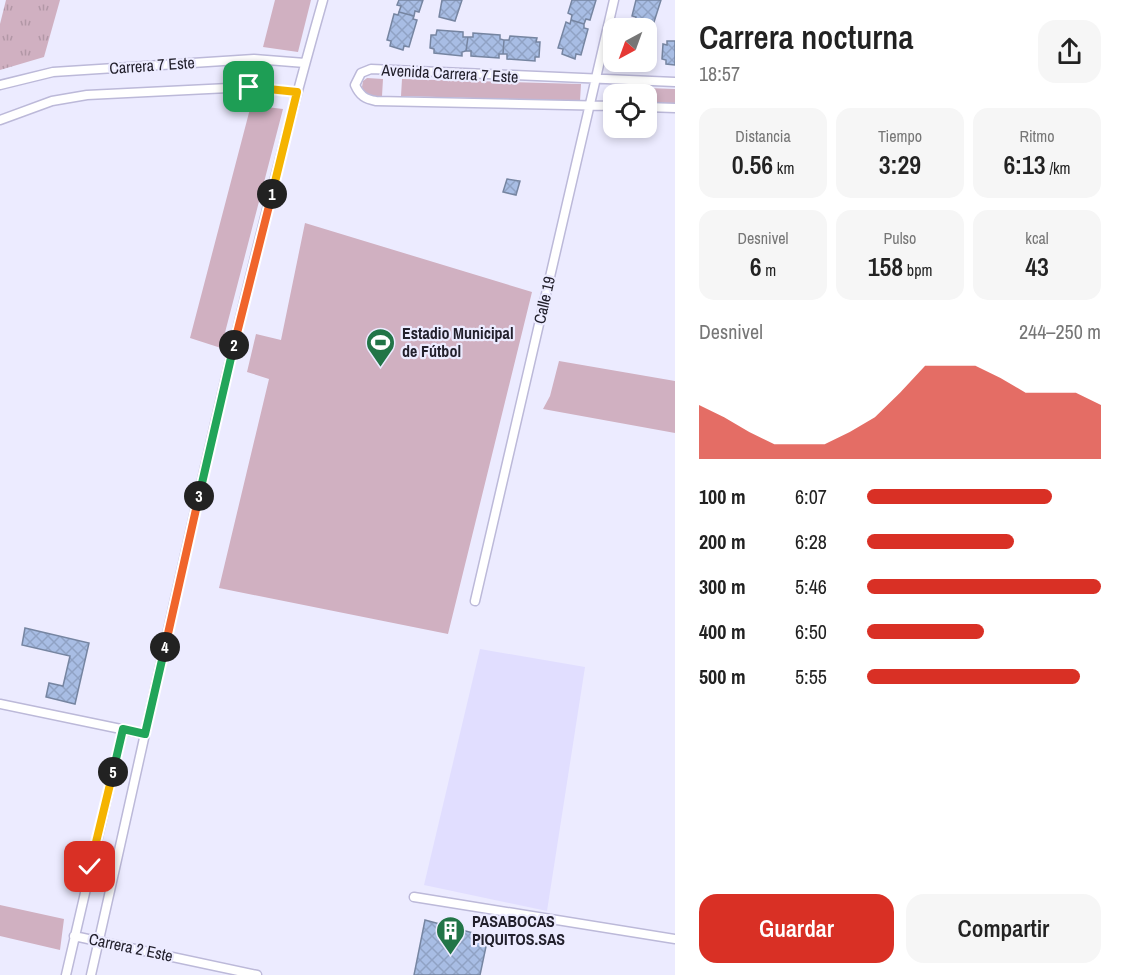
<!DOCTYPE html>
<html lang="es">
<head>
<meta charset="utf-8">
<style>
	body { margin:0; font-family:"Archivo Narrow",sans-serif; background:#f6f6f6; color:#222; height:100vh; display:flex; flex-direction:column; font-size:22px; white-space:nowrap }
	* { box-sizing:border-box; margin:0 }
	p { font-size:20px; color:#767676 }
	.icon { flex:none; width:33px; height:33px; fill:none; stroke:currentColor; stroke-width:2; stroke-linecap:round; stroke-linejoin:round }
	.map { position:relative; flex:1; overflow:hidden }
	.drawer { display:flex; flex-direction:column; background:#fff; width:450px }
	.drawer>* { flex:none }
	.needle { width:39px; rotate:221deg }
	.controls { position:absolute; left:603px; top:18px; display:grid; gap:12px }
	.controls a { display:grid; place-items:center; width:54px; height:54px; border-radius:12px; background:#fff; box-shadow:0 3px 9px #0003; font-size:30px }
	.pin { position:absolute; display:grid; place-items:center; width:51px; height:51px; color:#fff; margin:-26px; border-radius:12px; box-shadow:0 3px 9px #0006 }
	.km { position:absolute; width:30px; height:30px; margin:-15px; border-radius:50%; background:#222; color:#fff; font-size:16px; line-height:30px; text-align:center }
	.round { display:grid; place-items:center; flex:none; width:63px; height:63px; border-radius:18px; background:#f6f6f6 }
	.head { display:flex; align-items:center; justify-content:space-between; height:102px; padding:0 24px }
	h1 { font-size:33px; font-weight:600; line-height:45px }
	.stats { display:grid; grid-template-columns:repeat(3,1fr); gap:9px; height:102px; padding:6px 24px }
	.stats div { display:grid; align-content:center; border-radius:15px; background:#f6f6f6; text-align:center }
	.stats b { font-size:26px; font-weight:600 }
	.stats small { font-size:16px; font-weight:400 }
	.stats p { font-size:16px }
	.chart { height:168px; padding:12px 24px }
	.chart p { display:flex; justify-content:space-between }
	.chart svg { width:100%; height:108px; margin-top:6px; fill:#d93025; opacity:.7 }
	.cta { display:flex; gap:12px; margin-top:auto; padding:12px 24px }
	.cta a { flex:1; height:69px; border-radius:18px; background:#d93025; color:#fff; font-size:24px; font-weight:600; line-height:69px; text-align:center }
	.cta a+a { background:#f6f6f6; color:#222 }
	ul { padding:0 24px; list-style:none; font-size:20px }
	li { display:grid; grid-template-columns:96px 72px 1fr; align-items:center; height:45px }
	li i { height:15px; border-radius:8px; background:#d93025 }
	main { display:flex; flex:1; min-height:0 }
	.map>svg:first-child { display:block }
	.built { fill:#e1deff }
	.grass { fill:#d0b0c1 }
	.park { fill:url(#park-tufts) }
	.building { fill:url(#building-cross-hatch); stroke:#7685a1; stroke-width:1.5 }
	.lines { fill:none; stroke-linecap:round; stroke-linejoin:round }
	.minor-casing { stroke:#bcb9d9; stroke-width:11 }
	.minor { stroke:#fff; stroke-width:8 }
	.split-1-casing { stroke:#fff; stroke-width:12 }
	.split-2-casing { stroke:#fff; stroke-width:12 }
	.split-3-casing { stroke:#fff; stroke-width:12 }
	.split-4-casing { stroke:#fff; stroke-width:12 }
	.split-5-casing { stroke:#fff; stroke-width:12 }
	.split-6-casing { stroke:#fff; stroke-width:12 }
	.split-1 { stroke:#f5b400; stroke-width:8 }
	.split-2 { stroke:#f0652b; stroke-width:8 }
	.split-3 { stroke:#22a559; stroke-width:8 }
	.split-4 { stroke:#f0652b; stroke-width:8 }
	.split-5 { stroke:#22a559; stroke-width:8 }
	.split-6 { stroke:#f5b400; stroke-width:8 }
	.labels { text-anchor:middle; dominant-baseline:central; stroke-width:4.5; stroke-linejoin:round; paint-order:stroke }
	.street-label { font-size:16px; fill:#22202c; stroke:#ecebff }
	.poi-label { font-size:16px; font-weight:bold; fill:#22202c; stroke:#ecebff; text-anchor:start }
</style>
</head>
<body>
<main>
<div class="map">
<svg width="675" height="975" viewBox="0 0 675 975">
	<defs>
		<pattern id="park-tufts" width="24" height="20" patternUnits="userSpaceOnUse" patternTransform="scale(1.5)"><rect width="24" height="20" fill="#d0b0c1"/><path d="M3 7l-1-3M5 7V3M7 7l1-3M15 17l-1-3M17 17v-4M19 17l1-3" fill="none" stroke="#b297a6"/></pattern>
		<pattern id="building-cross-hatch" width="8" height="8" patternUnits="userSpaceOnUse" patternTransform="scale(1.5)"><rect width="8" height="8" fill="#a8bde4"/><path d="M0 0l8 8M0 8l8-8" fill="none" stroke="#90a2c4"/></pattern>
	</defs>
	<rect width="100%" height="100%" fill="#ecebff"/>
	<path class="built" d="M480,649L585,667L547,911L424,885Z"/>
	<path class="grass" d="M275,0H311L298,52L263,47Z
		M367,78L383,79L382,96H371L365,94L362,87L363,81Z
		M402,79L581,84L580,101L401,96Z
		M619,87L675,89V104L647,102L646,94H619Z
		M251,105L283,109L221,348L190,338Z
		M305,223L532,292L448,634L219,588L269,379L247,372L256,334L281,340Z
		M559,361L675,381V433L543,409L550,396Z
		M0,905L64,919L60,950L0,936Z"/>
	<path class="park" d="M6,0H60L44,57L0,70V24Z"/>
	<path class="building" d="M399,0H423L419,12L415,11L414,16L399,12L401,6L397,5Z
		M442,0H462L455,21L439,17Z
		M572,0H596L590,20L586,19L584,24L571,20L572,15L568,13Z
		M636,0H661L654,22L650,21L649,25L635,21L636,17L632,16Z
		M399,12L414,16L413,19L417,20L409,47L404,46L403,50L390,46L391,41L387,40L394,14L398,15Z
		M571,20L584,24V28L588,29L581,55L576,54L575,59L562,54L563,49L558,48L566,22L570,24Z
		M635,21L649,25L648,29L652,30L646,48V28H628L630,23L634,25Z
		M437,30L463,32V37H468L466,51L462,52V56L434,53V49L430,48L431,35H436Z
		M473,33L500,35V39L504,40L503,54H499V58L471,56V51H466L468,37H473Z
		M510,36L537,38L536,42H540L539,57H535V61L507,59V54H503L504,40H509Z
		M667,41H675V65L666,64V60L662,59L663,44L667,45Z
		M507,179L520,181L516,195L503,192Z
		M25,628L89,643L75,704L46,697L49,683L63,686L70,656L22,645Z
		M425,920L488,937L480,975H414Z"/>
	<g class="lines">
		<defs>
			<path id="minor" d="M0,85L53,72L254,59L305,63
				M614,106L376,101C365,99 360,96 355,85L361,73L371,69L675,82
				M646,107L675,108
				M0,120L52,101L87,95L249,87L297,92
				M475,601L614,0
				M0,704L145,734
				M414,897L675,939
				M74,936L257,975
				M66,975L123,729
				M91,975C165,650 232,321 323,0"/>
		</defs>
		<use href="#minor" class="minor-casing"/>
		<use href="#minor" class="minor"/>
	</g>
	<g class="lines">
		<defs>
			<path id="split-1" d="M249,87L297,92L272,194"/>
			<path id="split-2" d="M234,345L272,194"/>
			<path id="split-3" d="M199,496L234,345"/>
			<path id="split-4" d="M165,647L199,496"/>
			<path id="split-5" d="M113,772L123,729L145,734L165,647"/>
			<path id="split-6" d="M90,867L113,772"/>
		</defs>
		<use href="#split-1" class="split-1-casing"/>
		<use href="#split-2" class="split-2-casing"/>
		<use href="#split-3" class="split-3-casing"/>
		<use href="#split-4" class="split-4-casing"/>
		<use href="#split-5" class="split-5-casing"/>
		<use href="#split-6" class="split-6-casing"/>
		<use href="#split-1" class="split-1"/>
		<use href="#split-2" class="split-2"/>
		<use href="#split-3" class="split-3"/>
		<use href="#split-4" class="split-4"/>
		<use href="#split-5" class="split-5"/>
		<use href="#split-6" class="split-6"/>
	</g>
	<defs>
		<symbol id="stadium-pin" viewBox="-11 -11 22 30"><path d="M0 17L-7.5 6A9.5 9.5 0 1 1 7.5 6Z" fill="#227547" stroke="#ecebff"/><path d="M0-5a6.5 5 0 1 0 0 10a6.5 5 0 1 0 0-10ZM-3.5-1.8h7v3.6h-7Z" fill="#fff"/></symbol>
		<symbol id="building-pin" viewBox="-11 -11 22 30"><path d="M0 17L-7.5 6A9.5 9.5 0 1 1 7.5 6Z" fill="#227547" stroke="#ecebff"/><path d="M-4-6H4V6H1V3H-1V6H-4ZM-2.5-4.3h1.7v1.8h-1.7ZM.8-4.3h1.7v1.8H.8ZM-2.5-1h1.7V.8h-1.7ZM.8-1h1.7V.8H.8Z" fill="#fff"/></symbol>
	</defs>
	<g fill-rule="evenodd">
		<use href="#stadium-pin" x="364" y="326" width="33" height="45"/>
		<use href="#building-pin" x="434" y="914" width="33" height="45"/>
	</g>
	<g class="labels">
		<g class="street-label">
			<text transform="translate(152 65) rotate(-4)">Carrera 7 Este</text>
			<text transform="translate(450 73) rotate(3)">Avenida Carrera 7 Este</text>
			<text transform="translate(544 300) rotate(-77)">Calle 19</text>
			<text transform="translate(131 947) rotate(12)">Carrera 2 Este</text>
		</g>
		<g class="poi-label">
			<text x="402" y="333">Estadio Municipal<tspan x="402" dy="18">de Fútbol</tspan></text>
			<text x="472" y="921">PASABOCAS<tspan x="472" dy="18">PIQUITOS.SAS</tspan></text>
		</g>
	</g>
</svg>
<div class="controls">
<a><svg class="needle" viewBox="-14 -14 28 28"><path d="M0-13l5 13h-10z" fill="#e53935"/><path d="M0 13l5-13h-10z" fill="#767676"/></svg></a>
<a><svg class="icon" aria-label="locate" viewBox="0 0 24 24"><circle cx="12" cy="12" r="6"/><path d="M12 2v4M12 18v4M2 12h4M18 12h4"/></svg></a>
</div>
<div class="pin" style="left:249px;top:87px;background:#1e9e55"><svg class="icon" aria-label="arrive" viewBox="0 0 24 24"><path d="M6 21V4h12l-3 4 3 4H6"/></svg></div>
<div class="pin" style="left:90px;top:867px;background:#d93025"><svg class="icon" aria-label="check" viewBox="0 0 24 24"><path d="M5 12l5 5 9-10"/></svg></div>
<b class="km" style="left:272px;top:194px">1</b>
<b class="km" style="left:234px;top:345px">2</b>
<b class="km" style="left:199px;top:496px">3</b>
<b class="km" style="left:165px;top:647px">4</b>
<b class="km" style="left:113px;top:772px">5</b>
</div>
<section class="drawer">
<div class="head"><div><h1>Carrera nocturna</h1><p>18:57</p></div><a class="round"><svg class="icon" aria-label="share" viewBox="0 0 24 24"><path d="M12 15V3M7 8l5-5 5 5M5 13v7h14v-7"/></svg></a></div>
<div class="stats">
<div><p>Distancia</p><b>0.56<small> km</small></b></div>
<div><p>Tiempo</p><b>3:29</b></div>
<div><p>Ritmo</p><b>6:13<small> /km</small></b></div>
</div>
<div class="stats">
<div><p>Desnivel</p><b>6<small> m</small></b></div>
<div><p>Pulso</p><b>158<small> bpm</small></b></div>
<div><p>kcal</p><b>43</b></div>
</div>
<div class="chart"><p><span>Desnivel</span>244–250 m</p>
<svg viewBox="0 0 160 44" preserveAspectRatio="none"><path d="M0 44V22L10 27L20 33L30 38L40 38L50 38L60 33L70 27L80 17L90 6L100 6L110 6L120 11L130 17L140 17L150 17L160 22V44z"/></svg>
</div>
<ul>
<li><b>100 m</b>6:07<i style="width:79%"></i></li>
<li><b>200 m</b>6:28<i style="width:63%"></i></li>
<li><b>300 m</b>5:46<i style="width:100%"></i></li>
<li><b>400 m</b>6:50<i style="width:50%"></i></li>
<li><b>500 m</b>5:55<i style="width:91%"></i></li>
</ul>
<div class="cta"><a>Guardar</a><a>Compartir</a></div>
</section>
</main>
</body>
</html>
